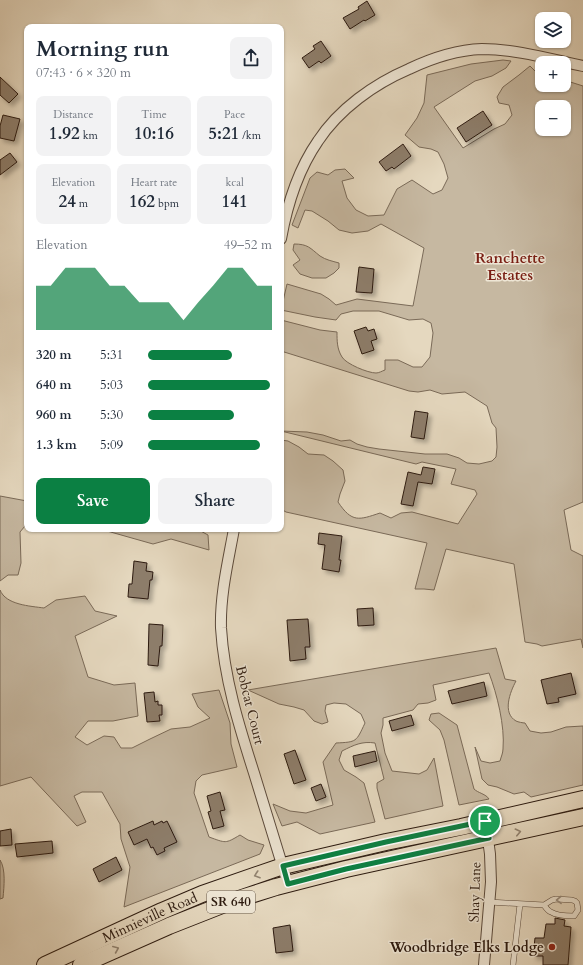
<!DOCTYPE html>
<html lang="en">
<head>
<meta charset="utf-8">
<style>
	body { margin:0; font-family:Cardo,serif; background:#f2f2f3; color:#1f2937; height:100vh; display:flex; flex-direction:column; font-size:15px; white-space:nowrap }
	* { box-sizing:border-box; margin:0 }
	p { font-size:13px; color:#747a83 }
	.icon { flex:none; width:22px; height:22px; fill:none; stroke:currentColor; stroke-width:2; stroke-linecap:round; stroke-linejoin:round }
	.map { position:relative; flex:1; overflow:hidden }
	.details { position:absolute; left:24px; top:24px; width:260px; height:508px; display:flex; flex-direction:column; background:#fff; border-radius:8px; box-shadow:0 1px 3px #0004 }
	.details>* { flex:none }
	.controls { position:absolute; left:535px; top:12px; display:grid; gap:8px }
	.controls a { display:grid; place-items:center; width:36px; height:36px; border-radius:8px; background:#fff; box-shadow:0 1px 3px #0004; font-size:20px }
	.pin { position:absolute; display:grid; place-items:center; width:34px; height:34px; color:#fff; margin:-17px; border:2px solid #fff; border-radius:50%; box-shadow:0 1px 4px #0007 }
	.round { display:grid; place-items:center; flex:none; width:42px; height:42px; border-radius:8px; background:#f2f2f3 }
	.head { display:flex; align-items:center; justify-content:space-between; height:68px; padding:0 12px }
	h1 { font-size:22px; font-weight:700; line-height:30px }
	.figures { display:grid; grid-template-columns:repeat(3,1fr); gap:6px; height:68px; padding:4px 12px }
	.figures div { display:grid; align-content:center; border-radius:8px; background:#f2f2f3; text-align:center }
	.figures b { font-size:17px; font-weight:700 }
	.figures small { font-size:11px; font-weight:400 }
	.figures p { font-size:11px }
	.chart { height:112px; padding:8px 12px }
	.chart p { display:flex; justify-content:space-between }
	.chart svg { width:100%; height:72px; margin-top:4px; fill:#0b8043; opacity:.7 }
	.cta { display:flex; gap:8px; margin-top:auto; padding:8px 12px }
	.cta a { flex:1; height:46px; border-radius:8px; background:#0b8043; color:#fff; font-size:16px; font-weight:700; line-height:46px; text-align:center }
	.cta a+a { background:#f2f2f3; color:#1f2937 }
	ul { padding:0 12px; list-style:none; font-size:13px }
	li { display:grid; grid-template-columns:64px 48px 1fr; align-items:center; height:30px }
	li i { height:10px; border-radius:5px; background:#0b8043 }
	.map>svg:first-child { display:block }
	.green { fill:#c6b8a1; stroke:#7a6a58; fill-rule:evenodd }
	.building { fill:#8d7d6b; stroke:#2d1b10; filter:url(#shadow) }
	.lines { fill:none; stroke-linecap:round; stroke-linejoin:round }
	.lane-casing { stroke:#5b4a3c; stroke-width:6 }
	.street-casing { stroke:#5b4a3c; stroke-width:12 }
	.primary-casing { stroke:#2d1b10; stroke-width:18 }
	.lane { stroke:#eee6d5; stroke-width:5 }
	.street { stroke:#eee6d5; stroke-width:10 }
	.primary { stroke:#e5d8bf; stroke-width:16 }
	.oneway { stroke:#928370 }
	.oneway2 { stroke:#978b7c }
	.route-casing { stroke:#fff; stroke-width:8 }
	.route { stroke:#0b8043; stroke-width:5 }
	.poi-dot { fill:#8f2418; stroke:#eee6d5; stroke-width:1.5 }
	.labels { text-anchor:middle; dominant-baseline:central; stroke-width:3; stroke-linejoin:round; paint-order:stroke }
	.shield { fill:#eee6d5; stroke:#67584b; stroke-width:1 }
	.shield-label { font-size:13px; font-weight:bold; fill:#2d1b10 }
	.street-label { font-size:14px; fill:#2d1b10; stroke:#eee6d5 }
	.poi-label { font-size:14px; font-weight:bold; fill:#2d1b10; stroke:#eee6d5; text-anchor:end }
	.neighbourhood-label { font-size:15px; font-weight:bold; fill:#7a1f14; stroke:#eee6d5 }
</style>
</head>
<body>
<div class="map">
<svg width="583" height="965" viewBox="0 0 583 965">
	<defs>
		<filter id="shadow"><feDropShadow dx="3.5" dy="3.5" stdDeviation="2" flood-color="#0004"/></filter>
	</defs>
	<rect width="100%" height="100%" fill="#e5d8bf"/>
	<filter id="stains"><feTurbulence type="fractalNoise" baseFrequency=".005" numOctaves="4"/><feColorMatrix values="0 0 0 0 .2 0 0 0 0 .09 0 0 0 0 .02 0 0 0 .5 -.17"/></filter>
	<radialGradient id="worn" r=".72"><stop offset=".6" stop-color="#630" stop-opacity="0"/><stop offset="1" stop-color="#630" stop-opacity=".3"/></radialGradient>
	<path class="green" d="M503,60L511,61L506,68L492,76L475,81L434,107L463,148L494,129L505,124L512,115L509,105L499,103L497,97L503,87L519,75L530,66L535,71L542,73V85H564V80L583,86V502L564,510L571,550L583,556V648L581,639L542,646L537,644L525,642L514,564L446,549L434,590L424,589H415L427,543L286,512L281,509V440L288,441L299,447L308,454L324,455L333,461L343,470L345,481L340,494L338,502C352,523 359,520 380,513L391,518L401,513L412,512L458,524L477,494L475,490L451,484L456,469L422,462L416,464L281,431L307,432L323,435L341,441L350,440L357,444L367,447L379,449L425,454H447L459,458L467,463L479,464L492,461L496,457L497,447L496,428L492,423L487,406L465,392L442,394L430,390L418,392L409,391L281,351V320L320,330L337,332C337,341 337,349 342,357C346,364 368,373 376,373C379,373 382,371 385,370V360H398L413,367H422L430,357L433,333L431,323L423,319L409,320L379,311H353L341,314L336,320L315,317L281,310L287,284L321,294L329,299L336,305L357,299L413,306L424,248L381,224L368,231L352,233L339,230L328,221L312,211L305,210L298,228L292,225L310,178L317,172L328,175L335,170L345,169L354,178L342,181L347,198L356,210L368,216L384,215L397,189L412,180L433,194L442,190L448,178L444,164L438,152L431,149L419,147L405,135L417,118L424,103L427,75L471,64ZM542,107H564V129H542Z
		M294,244C308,244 310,248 320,256C326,260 332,261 339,263V268L334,273L326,278H312L300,274L293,265L300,260L293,250Z
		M0,496L27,501V526H25L20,532L21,563L18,575H8L0,581Z
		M100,529H197L208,535L209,550L171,539L153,544Z
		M0,590C6,605 30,606 44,608L56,600L85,596L95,611L117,616L75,636L88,677L114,685L135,683L138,716L113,721H88L75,737L87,745L104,736L114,737L121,748H132L150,739L171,729L190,727L210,718L198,707L192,694L219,690L230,723L231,744L237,767L202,775L196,781L194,793L209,837C226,843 225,844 240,835L248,840L264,845L260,854L124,907L130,867L121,839L120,824L102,792H82L74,796L86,822L77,826L31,777L0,786Z
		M496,648L505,679L516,681C510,692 502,713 516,721C518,722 523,723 525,723L530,731L541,733L551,732L566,727L583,726V785L531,797L524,792L514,794L497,787L488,785L482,779L475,747L481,761L490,763L500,761C501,757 503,753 503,749C505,726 497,694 489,673L433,685L436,700L428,703L418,704L413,710L383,718V725L381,733L385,753L392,771L419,774L427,770L434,758L443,806L385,819L377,788V783L384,779L375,743C362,741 354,745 342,751L339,760L344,770L356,777L364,783L375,822L320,834L297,822L282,826L273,804L290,811L306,813L333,805L323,762L336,743C357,742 356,742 365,723L361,714L346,704L334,703L326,705L325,711L328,722L322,724L314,721L304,710L294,707L279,704L248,690Z
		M439,713L457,725L474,789C478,793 486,794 489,799L459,805L444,740L440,730L429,720L431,714Z
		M0,860C6,869 4,887 3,898L0,899Z"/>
	<path class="building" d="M367,1L375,15L365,21L364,20L350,29L343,18L359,9L358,7Z
		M321,41L331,56L321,63L319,61L309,68L302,58L315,49L313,46Z
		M0,77L18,94L9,103L0,95Z
		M483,111L492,125L466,142L457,128Z
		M3,115L20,119L14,141L0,138V126Z
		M403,144L411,156L394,169L392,167L386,171L379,162Z
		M10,153L17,162L0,175V160Z
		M359,267L374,269L372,293L356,292Z
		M366,327L368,331L374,329L377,339L371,341L374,350L362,354L354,331Z
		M415,411L428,413L424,439L411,437Z
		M423,467L435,469L432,484L418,482L413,506L401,504L408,472L421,475Z
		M319,533L342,536L339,560H341L339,572L322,569L325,545L318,544Z
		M134,561L147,563L146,571L153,572L152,580H150L148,599L128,597L129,584H132Z
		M373,608L374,625L358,626L357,609Z
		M308,619L310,647H305L306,659L290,661L287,620Z
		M149,624L163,625L162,646H160L158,666L148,665Z
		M571,673L576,694L558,698L559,702L547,704L541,680Z
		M484,682L487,696L452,704L448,691Z
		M154,692L155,702L158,701V705H162V715H159L160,721L147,722L144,693Z
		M411,715L414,725L392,731L389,721Z
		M295,750L306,780L294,784L284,754Z
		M375,751L377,761L355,767L353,756Z
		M321,784L326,797L316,801L311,788Z
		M220,792L225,810L220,811L224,826L213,829L208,812L211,811L207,796Z
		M153,821L154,825L162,821L163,823L167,821L177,842L164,848L165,851L157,855L153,847L151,848L147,839L134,845L128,832Z
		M11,829L12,845L0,846V831Z
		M52,841L53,853L17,857L15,844Z
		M116,857L122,870L99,882L93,869Z
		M555,918L565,920L564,926L571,927L568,965H543V956H533L535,938H544L546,924H555Z
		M290,925L293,951L276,953L273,928Z"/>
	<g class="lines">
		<defs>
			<path id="lane" d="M489,902L544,905L552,900L556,899L572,900L575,901L577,903L578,910L574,916C568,916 557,916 551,912C548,911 546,908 544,905
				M513,965L520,904"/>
			<path id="street" d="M281,239C287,205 298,170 318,141C339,109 374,84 409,69C432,58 456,50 482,49C516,49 550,59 583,66
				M234,529C228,562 220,595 221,628C224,678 239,726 254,773C265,810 277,847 288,884
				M484,965L491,882L490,854L487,832"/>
			<g id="primary">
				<path id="s1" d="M45,965L162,911L202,894L283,866L386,842L461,827L583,799"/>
				<path d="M81,965L169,926L235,900L276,887L346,869L583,817"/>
			</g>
		</defs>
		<use href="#lane" class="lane-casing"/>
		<use href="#street" class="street-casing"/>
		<use href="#primary" class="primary-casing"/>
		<use href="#lane" class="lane"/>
		<use href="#street" class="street"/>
		<use href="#primary" class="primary"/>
	</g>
	<defs><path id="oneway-chevron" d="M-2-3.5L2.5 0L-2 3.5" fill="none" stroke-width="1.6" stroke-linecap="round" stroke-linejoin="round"/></defs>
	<g class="oneway">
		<use href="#oneway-chevron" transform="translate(518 832) rotate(-13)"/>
		<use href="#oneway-chevron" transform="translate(257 875) rotate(161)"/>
		<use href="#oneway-chevron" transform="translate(116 949) rotate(-23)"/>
	</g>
	<use class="oneway2" href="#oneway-chevron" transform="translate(559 900) rotate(179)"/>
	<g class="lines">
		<defs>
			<path id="route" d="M485,821L489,838L346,869L288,884L283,866L386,842Z"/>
		</defs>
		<use href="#route" class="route-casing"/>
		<use href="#route" class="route"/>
	</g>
	<circle class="poi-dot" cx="552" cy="947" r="4"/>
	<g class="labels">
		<rect class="shield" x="207" y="891" width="48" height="22" rx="3"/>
		<g class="shield-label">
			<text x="231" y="902">SR 640</text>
		</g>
		<g class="street-label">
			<text transform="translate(250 705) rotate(76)">Bobcat Court</text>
			<text transform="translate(475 892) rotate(-88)">Shay Lane</text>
			<text stroke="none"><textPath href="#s1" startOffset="115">Minnieville Road</textPath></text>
		</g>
		<g class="poi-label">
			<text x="544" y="947">Woodbridge Elks Lodge</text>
		</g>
		<g class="neighbourhood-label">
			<text x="510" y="258">Ranchette<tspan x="510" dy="17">Estates</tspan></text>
		</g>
	</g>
	<rect width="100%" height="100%" filter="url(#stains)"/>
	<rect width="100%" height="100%" fill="url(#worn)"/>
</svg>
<div class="controls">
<a><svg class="icon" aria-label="layers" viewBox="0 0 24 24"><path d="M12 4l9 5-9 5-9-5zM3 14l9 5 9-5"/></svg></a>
<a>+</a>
<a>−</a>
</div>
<div class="pin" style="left:485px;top:821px;background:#1e9e55"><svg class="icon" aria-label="arrive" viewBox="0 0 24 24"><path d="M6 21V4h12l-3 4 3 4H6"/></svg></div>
<section class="details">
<div class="head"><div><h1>Morning run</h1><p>07:43 · 6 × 320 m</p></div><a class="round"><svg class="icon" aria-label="share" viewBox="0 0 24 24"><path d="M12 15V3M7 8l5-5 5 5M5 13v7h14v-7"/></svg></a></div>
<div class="figures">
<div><p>Distance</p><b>1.92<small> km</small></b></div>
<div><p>Time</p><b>10:16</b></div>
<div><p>Pace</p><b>5:21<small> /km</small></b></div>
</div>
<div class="figures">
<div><p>Elevation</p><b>24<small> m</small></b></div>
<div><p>Heart rate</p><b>162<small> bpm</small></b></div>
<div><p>kcal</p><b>141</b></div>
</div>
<div class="chart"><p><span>Elevation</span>49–52 m</p>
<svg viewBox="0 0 160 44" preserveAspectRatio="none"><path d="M0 44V17L10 17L20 6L30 6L40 6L50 17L60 17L70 27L80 27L90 27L100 38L110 27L120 17L130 6L140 6L150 17L160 17V44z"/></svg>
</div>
<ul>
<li><b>320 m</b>5:31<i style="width:68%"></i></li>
<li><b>640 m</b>5:03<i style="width:98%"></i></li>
<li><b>960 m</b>5:30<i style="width:69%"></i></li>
<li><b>1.3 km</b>5:09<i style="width:90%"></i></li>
</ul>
<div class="cta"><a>Save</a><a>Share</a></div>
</section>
</div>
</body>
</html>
